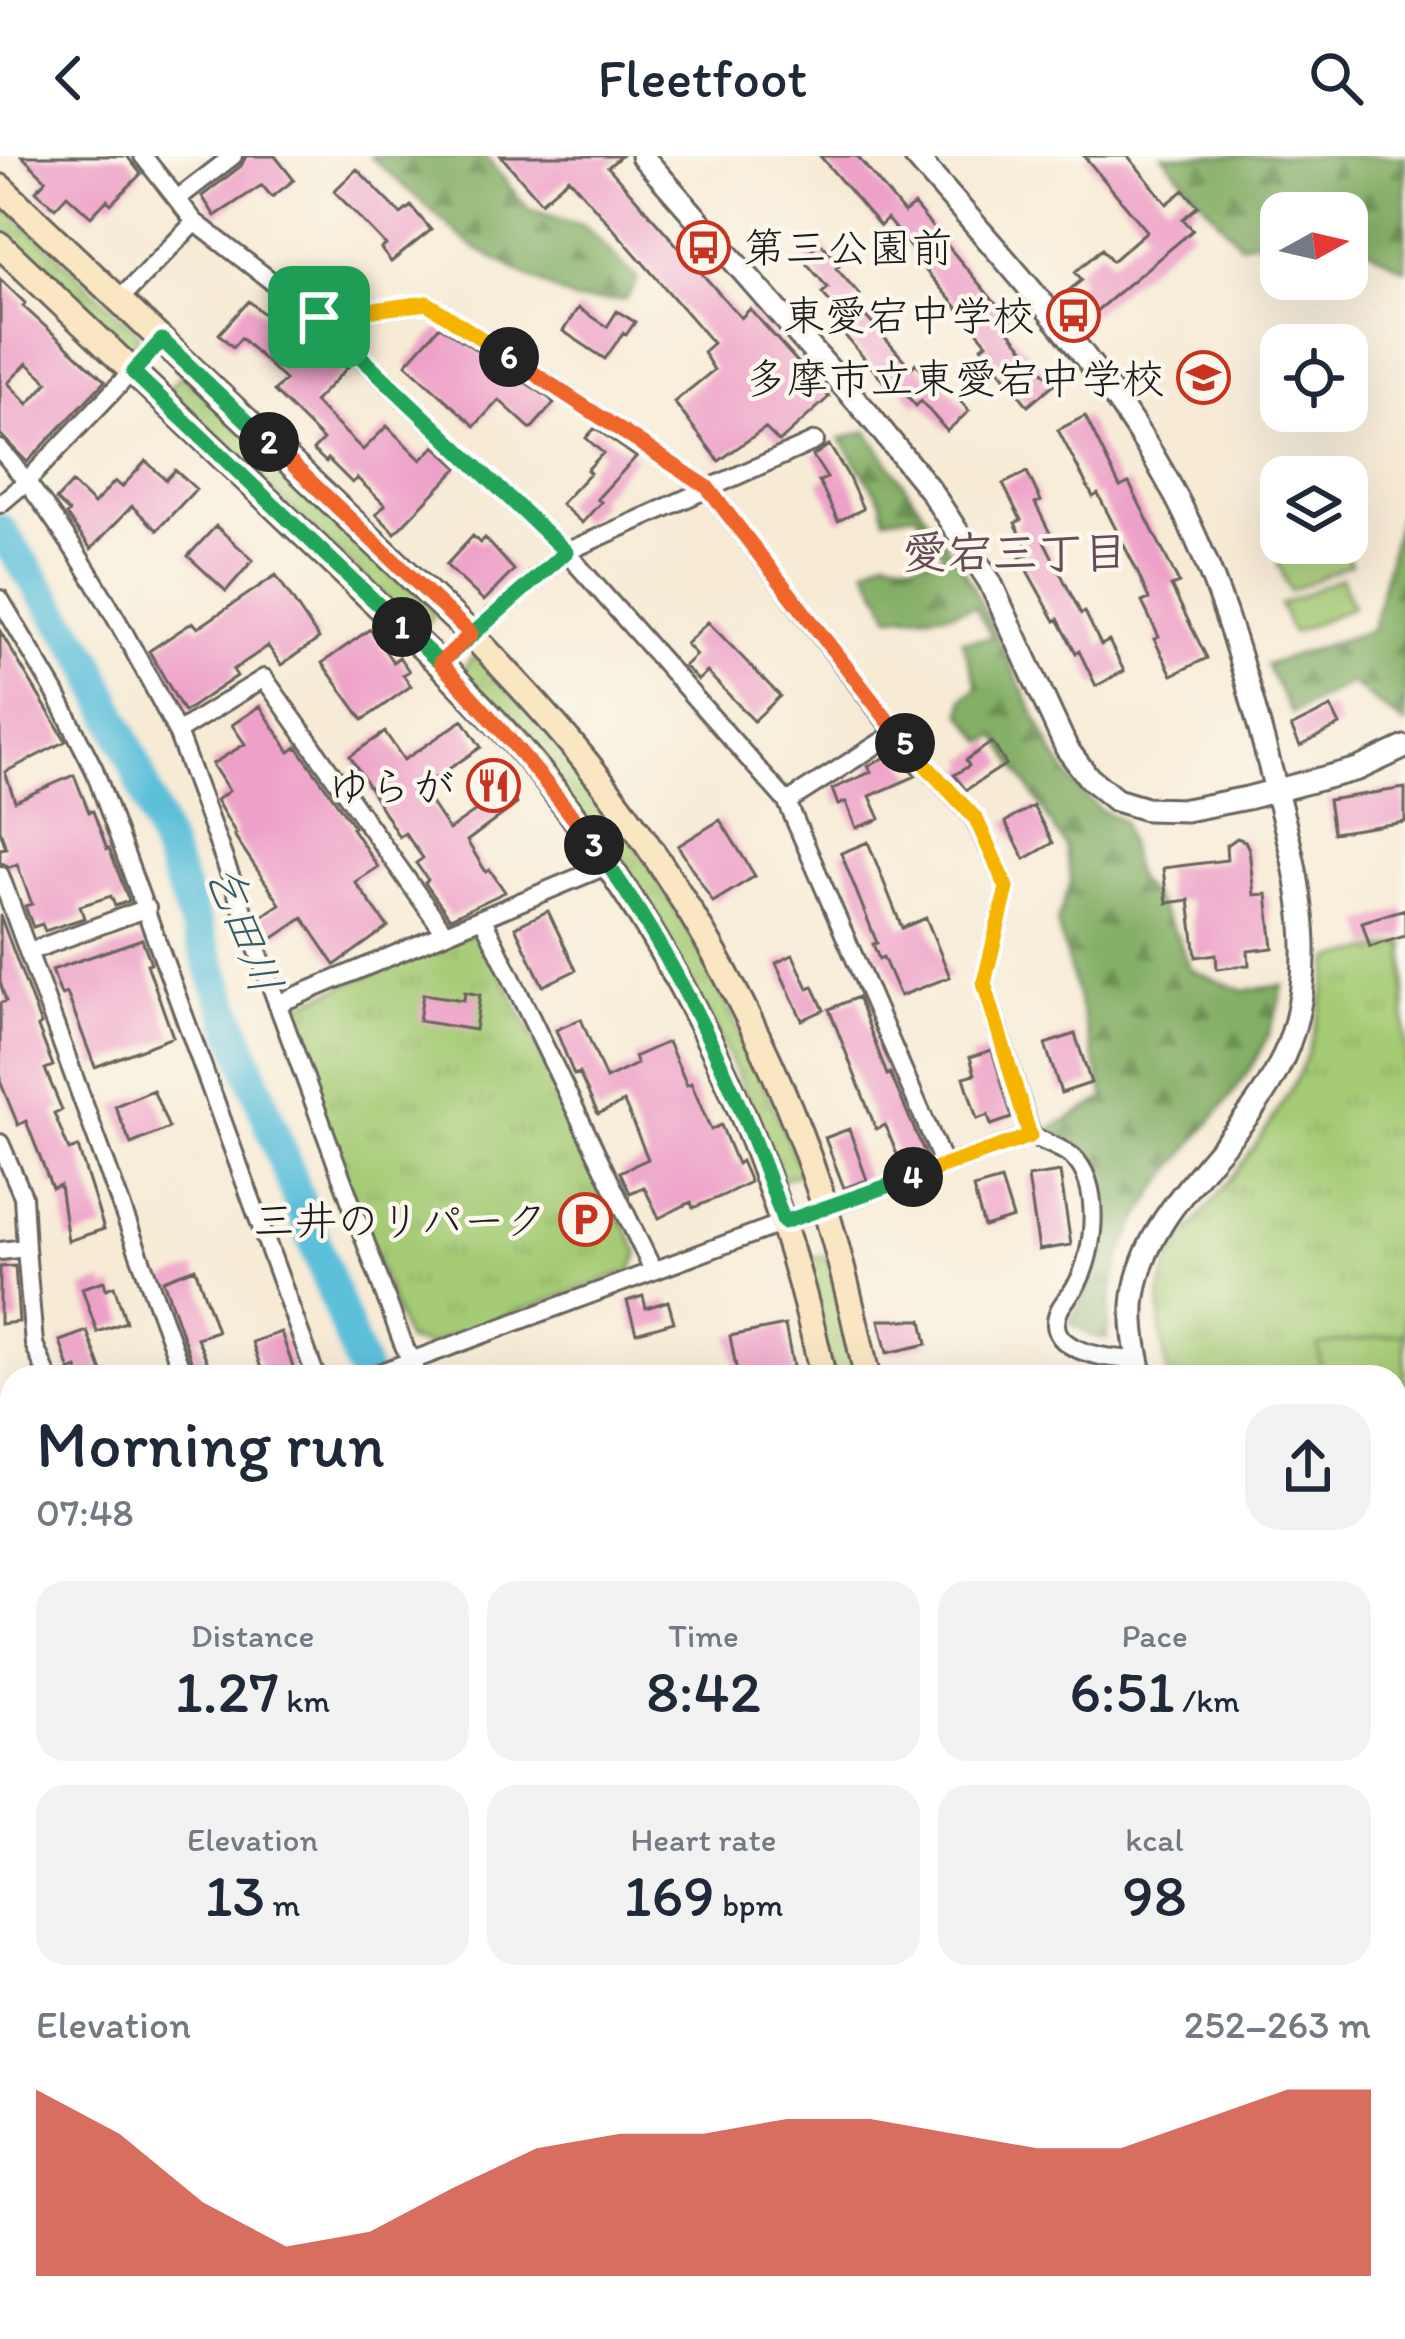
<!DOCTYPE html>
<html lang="en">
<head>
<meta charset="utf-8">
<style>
	body { margin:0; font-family:Itim,"Klee One",sans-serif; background:#f2f2f3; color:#1f2937; height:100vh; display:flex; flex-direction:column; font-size:45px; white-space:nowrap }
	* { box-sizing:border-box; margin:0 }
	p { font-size:39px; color:#747a83 }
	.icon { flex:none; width:66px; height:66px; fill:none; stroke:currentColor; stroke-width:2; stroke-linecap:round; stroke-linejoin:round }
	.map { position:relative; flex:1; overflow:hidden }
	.sheet { position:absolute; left:0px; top:1209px; width:1407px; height:975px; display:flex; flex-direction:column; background:#fff; border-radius:36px 36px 0 0; box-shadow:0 12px 48px #0002 }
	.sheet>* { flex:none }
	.needle { width:78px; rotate:82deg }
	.controls { position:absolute; left:1260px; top:36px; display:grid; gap:24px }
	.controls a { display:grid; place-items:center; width:108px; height:108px; border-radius:24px; background:#fff; box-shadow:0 12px 48px #0002; font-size:60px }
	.pin { position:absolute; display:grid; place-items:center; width:102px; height:102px; color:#fff; margin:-51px; border-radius:24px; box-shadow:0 6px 18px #0006 }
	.km { position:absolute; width:60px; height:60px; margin:-30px; border-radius:50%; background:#222; color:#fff; font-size:33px; line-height:60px; text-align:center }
	.round { display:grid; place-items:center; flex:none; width:126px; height:126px; border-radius:36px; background:#f2f2f3 }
	.summary { display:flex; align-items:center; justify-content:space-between; height:204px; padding:0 36px }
	h1 { font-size:66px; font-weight:600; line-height:90px }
	.stats { display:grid; grid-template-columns:repeat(3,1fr); gap:18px; height:204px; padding:12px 36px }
	.stats div { display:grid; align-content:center; border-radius:30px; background:#f2f2f3; text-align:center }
	.stats b { font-size:60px; font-weight:600 }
	.stats small { font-size:33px; font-weight:400 }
	.stats p { font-size:33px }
	.chart { height:336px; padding:24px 36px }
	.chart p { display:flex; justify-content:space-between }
	.chart svg { width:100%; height:216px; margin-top:12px; fill:#c8321e; opacity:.7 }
	header { display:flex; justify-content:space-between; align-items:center; height:156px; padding:0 36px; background:#fff; font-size:54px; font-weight:600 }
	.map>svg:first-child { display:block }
	.grass { fill:url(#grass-tufts); stroke:#607448; stroke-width:3 }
	.forest { fill:url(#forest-firs); stroke:#506641; stroke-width:3 }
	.pitch { fill:#a5cb75; stroke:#607448; stroke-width:3 }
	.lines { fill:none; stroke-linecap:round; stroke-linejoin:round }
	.stream { stroke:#5dc0db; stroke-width:6 }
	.river { stroke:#5dc0db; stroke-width:33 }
	.building { fill:#eea1c8; fill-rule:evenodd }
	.minor-casing { stroke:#69645d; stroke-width:22 }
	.tertiary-casing { stroke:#69645d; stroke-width:27 }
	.secondary-casing { stroke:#69645d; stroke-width:30 }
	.minor { stroke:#fff; stroke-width:16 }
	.tertiary { stroke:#fff; stroke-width:21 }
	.secondary { stroke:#fbe6c4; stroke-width:24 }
	.rail-casing { stroke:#1c1c1c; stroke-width:10 }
	.rail { stroke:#fbf7ec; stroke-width:6; stroke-dasharray:18; stroke-linecap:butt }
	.split-1-casing { stroke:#fff; stroke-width:24 }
	.split-2-casing { stroke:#fff; stroke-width:24 }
	.split-3-casing { stroke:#fff; stroke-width:24 }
	.split-4-casing { stroke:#fff; stroke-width:24 }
	.split-5-casing { stroke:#fff; stroke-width:24 }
	.split-6-casing { stroke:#fff; stroke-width:24 }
	.split-7-casing { stroke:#fff; stroke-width:24 }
	.split-1 { stroke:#22a559; stroke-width:15 }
	.split-2 { stroke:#22a559; stroke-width:15 }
	.split-3 { stroke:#f0652b; stroke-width:15 }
	.split-4 { stroke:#22a559; stroke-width:15 }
	.split-5 { stroke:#f5b400; stroke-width:15 }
	.split-6 { stroke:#f0652b; stroke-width:15 }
	.split-7 { stroke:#f5b400; stroke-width:15 }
	.labels { text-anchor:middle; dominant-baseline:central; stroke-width:9; stroke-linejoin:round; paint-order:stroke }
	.poi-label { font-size:42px; fill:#1c1c1c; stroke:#fbf7ec; text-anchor:end }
	.neighbourhood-label { font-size:45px; font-weight:bold; fill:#664b58; stroke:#fbf7ec }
	.water-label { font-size:45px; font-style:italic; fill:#365e68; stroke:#fbf7ec }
</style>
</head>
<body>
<header><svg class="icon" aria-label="back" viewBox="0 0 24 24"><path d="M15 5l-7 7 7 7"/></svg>Fleetfoot<svg class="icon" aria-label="search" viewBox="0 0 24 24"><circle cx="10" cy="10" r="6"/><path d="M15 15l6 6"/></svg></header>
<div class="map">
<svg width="1405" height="2183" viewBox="0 0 1405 2183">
	<defs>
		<pattern id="grass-tufts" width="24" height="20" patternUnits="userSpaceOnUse" patternTransform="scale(3)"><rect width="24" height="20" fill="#a5cb75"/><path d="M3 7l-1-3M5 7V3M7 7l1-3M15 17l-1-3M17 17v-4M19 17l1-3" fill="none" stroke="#8dae65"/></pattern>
		<pattern id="forest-firs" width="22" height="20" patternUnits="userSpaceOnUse" patternTransform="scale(3)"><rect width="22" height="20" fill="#84af66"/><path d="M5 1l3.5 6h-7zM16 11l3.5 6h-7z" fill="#6b8e53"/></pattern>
	</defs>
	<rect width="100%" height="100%" fill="#fbf7ec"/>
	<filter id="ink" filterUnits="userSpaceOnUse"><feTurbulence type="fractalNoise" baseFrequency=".00833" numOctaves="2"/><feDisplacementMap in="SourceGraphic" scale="24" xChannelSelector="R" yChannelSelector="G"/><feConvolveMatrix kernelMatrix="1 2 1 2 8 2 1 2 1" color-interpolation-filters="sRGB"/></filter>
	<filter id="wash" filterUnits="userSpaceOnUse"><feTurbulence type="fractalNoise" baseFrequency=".004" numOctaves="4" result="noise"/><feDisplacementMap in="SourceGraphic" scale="48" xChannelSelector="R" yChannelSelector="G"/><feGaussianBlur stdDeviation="2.7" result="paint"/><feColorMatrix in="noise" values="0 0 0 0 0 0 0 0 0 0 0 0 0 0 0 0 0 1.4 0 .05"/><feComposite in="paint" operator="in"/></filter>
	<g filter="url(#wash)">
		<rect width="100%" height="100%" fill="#f7ebd6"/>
		<path class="grass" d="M0,45L137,175L139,183L135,191L127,193L120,189L0,76Z
			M182,218L436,458L420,475L167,234Z
			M473,501L479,503C510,537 543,570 573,605C675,726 743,872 801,1017L780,1024L748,942L708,858L465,519L464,511Z
			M469,778L484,782L639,1097L632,1114L426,1190L406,1184L289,868L298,849Z
			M1405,787V1316L1395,1314V1221H1168C1163,1194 1158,1165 1161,1138C1167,1096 1197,1066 1221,1035C1249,1000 1278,959 1298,919C1316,882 1323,842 1331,803Z
			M826,1099L844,1165L855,1221H832L805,1105Z
			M0,1475L12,1495V1711C11,1690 11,1666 0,1647Z"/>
		<path class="forest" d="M370,0H485L528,53L585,70L638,124L625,144L575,145L473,91Z
			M1163,0H1405V113L1347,83V57H1281V78L1240,88Z
			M867,275L966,417L1055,600L1074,628L1099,653L1123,665L1136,723L1152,740L1178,782L1191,814L1244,835L1283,829C1265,939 1158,999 1121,1100C1111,1127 1109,1155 1107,1183L1091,1180L1070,1166C1090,1126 1109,1087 1105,1040C1104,1026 1095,1010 1090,996L1050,973L1105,942L1057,766L1071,725L1065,690L997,580L985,586L962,557L964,542L978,531L962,484L992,482L975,450L948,457L891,460L866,412L885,401L914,406L945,399L916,357L885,362L882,345L840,283Z
			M1405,335V569L1351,527L1291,558L1266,509L1372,474Z"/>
		<path class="pitch" d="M1324,387H1342L1351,408L1290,435L1278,407Z
			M1341,422L1353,451L1292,477L1280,449Z
			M1405,1178V1279L1395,1280V1221H1301L1322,1218L1318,1189Z"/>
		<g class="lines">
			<path class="stream" d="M0,2100L12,2101
				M188,2172L198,2183"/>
			<path class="river" d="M0,374L88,503L135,608L365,1221"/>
		</g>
		<g id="blocks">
			<path class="building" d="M22,0H127L141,18L111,48L107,44L91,61L67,39L55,52L36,35L46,24Z
				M246,0H275L294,24L272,41L262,29L215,60L202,40L241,10Z
				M501,0H621L608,11L741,162L750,153L829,241L779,286L765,272L719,305L674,246L714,214L703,196L713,187L569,22L541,46Z
				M820,0H857L904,57L914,49L1010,165L1005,170L1054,228L1028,250L982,191L987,187L916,103L918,101L887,63L880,70Z
				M1084,0H1128L1167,48L1184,34L1198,50L1183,63L1193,74L1089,161L1068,135L1082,124L1075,116L1102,93L1112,105L1147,75Z
				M357,13L401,58L411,50L431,74L391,106L381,93L386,89L334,35Z
				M820,86L840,108L836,112L860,139L853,146L911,212L916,207L940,235L946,229L969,255L947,275L921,245L916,250L890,220L884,226L837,170L845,163L822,137L828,132L802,102Z
				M0,123L25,147L23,150L105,225L27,306L0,278ZM27,207L48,226L28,248L8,227Z
				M249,145L266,160L278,147L309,170L348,211L314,246L363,294L387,270L421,304L435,290L458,312L395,377L376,358L385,349L357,322L352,327L328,303L326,306L313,294L323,284L274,235L285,224L241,182L233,191L219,178Z
				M578,152L607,171L617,155L635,166L626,179L623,177L605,203L563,175Z
				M440,170L549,242L554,247L531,273L499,244L475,270L406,208Z
				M1085,260L1120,331L1129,327L1179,427L1171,430L1207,502L1172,519L1154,483L1159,481L1142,446L1149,443L1136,413L1098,338L1093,341L1058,274Z
				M595,272L636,301L597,343L601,346L582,367L561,348L590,317L587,314L603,297L586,282Z
				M829,289L847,318L863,353L838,365L819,325L827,322L813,300Z
				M146,305L166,324L175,314L196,333L157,374L132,350L91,393L66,359L69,356L56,344L72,327L94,348L115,325L122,331Z
				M1027,316L1041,345L1035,347L1052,381L1044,385L1081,458L1085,456L1101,489L1109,485L1124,515L1096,530L1079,495L1076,497L1058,463L1055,465L1020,402L1030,397L1015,367L1021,364L1003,328Z
				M216,370L253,404L226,435L188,400Z
				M473,380L480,387L485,382L514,414L484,445L446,409Z
				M276,419L319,483L281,509L268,490L233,514L237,520L184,556L149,495L193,466L198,472Z
				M708,466L780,540L754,565L707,516L698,524L684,510L696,499L686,488Z
				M370,473L393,506L399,501L409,515L403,519L411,530L363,564L322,507Z
				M0,475L66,585L5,616L15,645L74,619L89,656L93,655L107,693L109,692L129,745L115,750L111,740L80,750L84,762L45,775L42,768L33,771L25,750L32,748L17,708L10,711L0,706V693L6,692L0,674Z
				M260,550L290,596L297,591L354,671L352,672L378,711L355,726L388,771L335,809L303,762L268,786L259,762L280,748L234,679L236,678L216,644L229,635L212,608L245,588L232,569Z
				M1331,551L1340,569L1300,590L1291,571Z
				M463,564L481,591L421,632L449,674L486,648L479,638L487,633L482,626L495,617L517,648L467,685L486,716L490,714L505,736L450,762L425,727L428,724L416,707L423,702L405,677L399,681L350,600L385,576L404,604Z
				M992,586L1006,608L966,634L954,619L969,610L966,604Z
				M895,596L916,620L870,640L880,663L856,672L846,646L838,649L832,633L871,616L868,610Z
				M1405,632V666L1333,677L1328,644Z
				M1033,650L1053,687L1025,703L1005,666Z
				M720,664L755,720L713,746L678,690Z
				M1237,682L1245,685L1249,693L1254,739L1267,738L1273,792L1248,795L1249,809L1217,813L1216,798L1196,801L1189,744L1167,747L1163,712L1227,704L1226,690Z
				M868,686L902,772L926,762L950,821L900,840L883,801L879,803L873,788L877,787L841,697Z
				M1405,753V780L1370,791L1362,766Z
				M548,755L576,814L543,830L515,771Z
				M0,759L41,869L38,871L53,910L45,913L62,954L54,957L69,994L78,991L104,1073L68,1085L60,1029L52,1032L26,965L18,969L0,925V847L6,845L0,826Z
				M142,783L151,807L147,808L173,881L95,911L67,837L61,839L52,814Z
				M793,799L808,832L813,830L824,854L802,864L776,807Z
				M465,836L480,839L475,874L419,865L423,838L464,844Z
				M858,841L887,919L890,917L926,1000L902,1010L885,969L876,973L829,853Z
				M581,863L606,923L637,908L634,901L668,886L687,929L691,927L711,974L721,969L737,1008L741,1005L750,1026L722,1040L693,1052L691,1046L659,1062L644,1031L630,1037L620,1016L648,1003L624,946L598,958L579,917L574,919L556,874Z
				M1075,878L1091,927L1061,937L1045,888Z
				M992,894L1012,962L991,969L988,959L977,963L964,921L975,918L970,901Z
				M153,934L169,972L131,988L115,950Z
				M849,973L867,1024L844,1032L825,982Z
				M1060,1016L1071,1089L1039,1094L1028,1021Z
				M1001,1024L1013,1062L984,1071L973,1032Z
				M15,1110L19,1166L0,1168V1111Z
				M195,1112L217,1175L197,1182L214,1221H197L163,1124Z
				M104,1125L106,1133L114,1130L126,1166L97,1176L82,1132Z
				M643,1140L646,1152L668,1145L674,1166L636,1177L627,1145Z
				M879,1164H922L927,1188L887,1197Z
				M785,1169L795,1221H738L730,1180Z
				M87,1175L104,1221H80L77,1212L70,1215L60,1185Z
				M281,1176L294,1214L276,1221H264L252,1186Z"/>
		</g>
	</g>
	<g filter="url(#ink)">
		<use href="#blocks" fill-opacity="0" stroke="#69645d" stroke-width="3"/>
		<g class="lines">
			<defs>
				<path id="minor" d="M143,0L195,66L319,162L566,396L787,646L944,1009
					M177,43L233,0
					M119,144L195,66
					M319,162L427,147L707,331L895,577L975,663L1007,732L984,827L1031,979C1043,986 1063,992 1073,1001C1102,1029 1095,1096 1077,1128C1070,1141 1055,1152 1056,1169C1058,1198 1116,1204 1137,1203
					M0,293C73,379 126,477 177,576L402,1185L418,1221
					M0,348L27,325L162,184
					M0,443L55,536L94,613L316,1221
					M439,507L566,396L815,285
					M177,576L264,522L445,777
					M787,646L895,577
					M0,719L184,1221
					M483,763L653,1114
					M28,796L147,752
					M277,848L608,709
					M0,987L23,1040L26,1092
					M0,1095L26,1092L34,1188L48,1221
					M368,1221L769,1072L1031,979
					M0,1913H12
					M0,2120L12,2121
					M162,2172L168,2177
					M244,2172L264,2183
					M379,2172L385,2183
					M463,2172L469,2183
					M666,2172L670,2183
					M764,2172L769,2183
					M1202,2172L1205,2183
					M1348,2172L1352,2183
					M843,2183L879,2172"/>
				<path id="tertiary" d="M642,0L870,260L930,334L990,426L1067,593L1089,622L1116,644L1146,653L1186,654L1247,642L1358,613L1405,591
					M915,0C1003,102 1099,203 1166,322C1221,420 1249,529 1277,638C1300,726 1322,817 1282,904C1244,989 1148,1044 1134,1140C1130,1166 1136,1196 1142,1221
					M1395,1344L1405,1338
					M1405,1432C1395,1460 1398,1484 1405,1512
					M1395,1708L1405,1700
					M0,2036L12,2032
					M1395,2093L1405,2112"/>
				<path id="secondary" d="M0,31L471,478C509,518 547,558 582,601C683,724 779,899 825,1052C842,1107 855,1164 867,1221
					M0,89L439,507C477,546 516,585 550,629C687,805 778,1003 823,1221
					M996,2172L999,2183
					M1040,2172L1043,2183"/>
			</defs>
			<use href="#minor" class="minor-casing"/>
			<use href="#tertiary" class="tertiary-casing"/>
			<use href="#secondary" class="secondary-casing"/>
			<use href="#minor" class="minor"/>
			<use href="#tertiary" class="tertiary"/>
			<use href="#secondary" class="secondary"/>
			<defs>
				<path id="rail" d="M0,1359L12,1381
					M0,1441L12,1463
					M414,2172L419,2183
					M444,2172L450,2183"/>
			</defs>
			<use href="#rail" class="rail-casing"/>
			<use href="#rail" class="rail"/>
		</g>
	</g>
	<g class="lines" filter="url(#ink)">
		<defs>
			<path id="split-1" d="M319,161L566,396L440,507L402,471"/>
			<path id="split-2" d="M269,286L162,184L133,216L402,471"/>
			<path id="split-3" d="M269,286L471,478L440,507C495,565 546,624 594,689"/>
			<path id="split-4" d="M594,689C677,803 738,933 784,1066L913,1021"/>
			<path id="split-5" d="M905,587L976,663L1007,732L984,827L1030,980L913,1021"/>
			<path id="split-6" d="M509,201L707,331L905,587"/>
			<path id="split-7" d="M319,161L427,147L509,201"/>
		</defs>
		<use href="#split-1" class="split-1-casing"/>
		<use href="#split-2" class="split-2-casing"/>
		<use href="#split-3" class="split-3-casing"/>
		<use href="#split-4" class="split-4-casing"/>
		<use href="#split-5" class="split-5-casing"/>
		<use href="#split-6" class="split-6-casing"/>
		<use href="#split-7" class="split-7-casing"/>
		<use href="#split-1" class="split-1"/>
		<use href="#split-2" class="split-2"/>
		<use href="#split-3" class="split-3"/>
		<use href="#split-4" class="split-4"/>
		<use href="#split-5" class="split-5"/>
		<use href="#split-6" class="split-6"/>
		<use href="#split-7" class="split-7"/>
	</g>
	<defs>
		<symbol id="bus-ring" viewBox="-11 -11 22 22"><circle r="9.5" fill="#fbf7ec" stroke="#c8321e" stroke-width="1.5"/><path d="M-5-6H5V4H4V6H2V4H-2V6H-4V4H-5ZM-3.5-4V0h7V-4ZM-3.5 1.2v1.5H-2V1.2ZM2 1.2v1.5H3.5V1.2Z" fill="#c8321e"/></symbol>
		<symbol id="school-ring" viewBox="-11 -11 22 22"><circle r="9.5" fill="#fbf7ec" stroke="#c8321e" stroke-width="1.5"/><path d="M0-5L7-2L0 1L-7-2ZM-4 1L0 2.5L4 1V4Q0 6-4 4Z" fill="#c8321e"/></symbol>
		<symbol id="restaurant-ring" viewBox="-11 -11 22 22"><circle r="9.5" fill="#fbf7ec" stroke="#c8321e" stroke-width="1.5"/><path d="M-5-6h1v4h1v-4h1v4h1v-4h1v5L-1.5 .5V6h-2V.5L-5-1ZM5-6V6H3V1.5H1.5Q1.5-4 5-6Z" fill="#c8321e"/></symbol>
		<symbol id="parking-ring" viewBox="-11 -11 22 22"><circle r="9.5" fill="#fbf7ec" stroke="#c8321e" stroke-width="1.5"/><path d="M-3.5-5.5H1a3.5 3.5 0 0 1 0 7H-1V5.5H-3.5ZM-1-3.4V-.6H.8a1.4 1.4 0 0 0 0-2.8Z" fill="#c8321e"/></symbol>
	</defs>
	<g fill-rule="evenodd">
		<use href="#bus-ring" x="674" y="62" width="59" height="59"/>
		<use href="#bus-ring" x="1044" y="130" width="59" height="59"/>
		<use href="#school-ring" x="1174" y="192" width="59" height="59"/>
		<use href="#restaurant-ring" x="464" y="600" width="59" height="59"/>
		<use href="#parking-ring" x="556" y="1034" width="59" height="59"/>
	</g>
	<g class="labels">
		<g class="poi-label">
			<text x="743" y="91" text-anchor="start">第三公園前</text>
			<text x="1035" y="159">東愛宕中学校</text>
			<text x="1165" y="222">多摩市立東愛宕中学校</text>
			<text x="454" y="630">ゆらが</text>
			<text x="547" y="1064">三井のリパーク</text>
		</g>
		<g class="neighbourhood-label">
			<text x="1015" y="396">愛宕三丁目</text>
		</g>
		<g class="water-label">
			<text transform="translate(245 772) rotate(69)">乞田川</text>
		</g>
	</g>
</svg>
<div class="controls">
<a><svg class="needle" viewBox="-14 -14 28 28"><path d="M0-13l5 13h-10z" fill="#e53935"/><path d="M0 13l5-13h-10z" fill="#747a83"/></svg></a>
<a><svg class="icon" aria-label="locate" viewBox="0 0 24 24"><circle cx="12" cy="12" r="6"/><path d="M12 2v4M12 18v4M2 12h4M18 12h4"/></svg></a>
<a><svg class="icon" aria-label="layers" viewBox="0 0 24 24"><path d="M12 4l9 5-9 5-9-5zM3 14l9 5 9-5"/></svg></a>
</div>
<div class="pin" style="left:319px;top:161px;background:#1e9e55"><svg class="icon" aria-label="arrive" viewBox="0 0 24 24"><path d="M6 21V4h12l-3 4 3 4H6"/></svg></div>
<b class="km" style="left:402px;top:471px">1</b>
<b class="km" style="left:269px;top:286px">2</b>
<b class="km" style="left:594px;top:689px">3</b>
<b class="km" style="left:913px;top:1021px">4</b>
<b class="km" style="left:905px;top:587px">5</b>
<b class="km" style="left:509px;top:201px">6</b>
<section class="sheet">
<div class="summary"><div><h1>Morning run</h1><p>07:48</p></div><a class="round"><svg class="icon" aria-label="share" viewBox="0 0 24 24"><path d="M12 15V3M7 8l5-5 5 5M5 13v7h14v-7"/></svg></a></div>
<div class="stats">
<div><p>Distance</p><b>1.27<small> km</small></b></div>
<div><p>Time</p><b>8:42</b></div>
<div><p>Pace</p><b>6:51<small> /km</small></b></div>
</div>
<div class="stats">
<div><p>Elevation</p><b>13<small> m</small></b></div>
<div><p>Heart rate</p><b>169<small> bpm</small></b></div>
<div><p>kcal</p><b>98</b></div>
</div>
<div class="chart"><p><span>Elevation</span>252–263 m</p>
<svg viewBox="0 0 160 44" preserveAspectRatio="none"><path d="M0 44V6L10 15L20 29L30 38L40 35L50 26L60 18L70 15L80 15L90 12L100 12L110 15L120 18L130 18L140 12L150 6L160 6V44z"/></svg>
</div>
</section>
</div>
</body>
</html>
